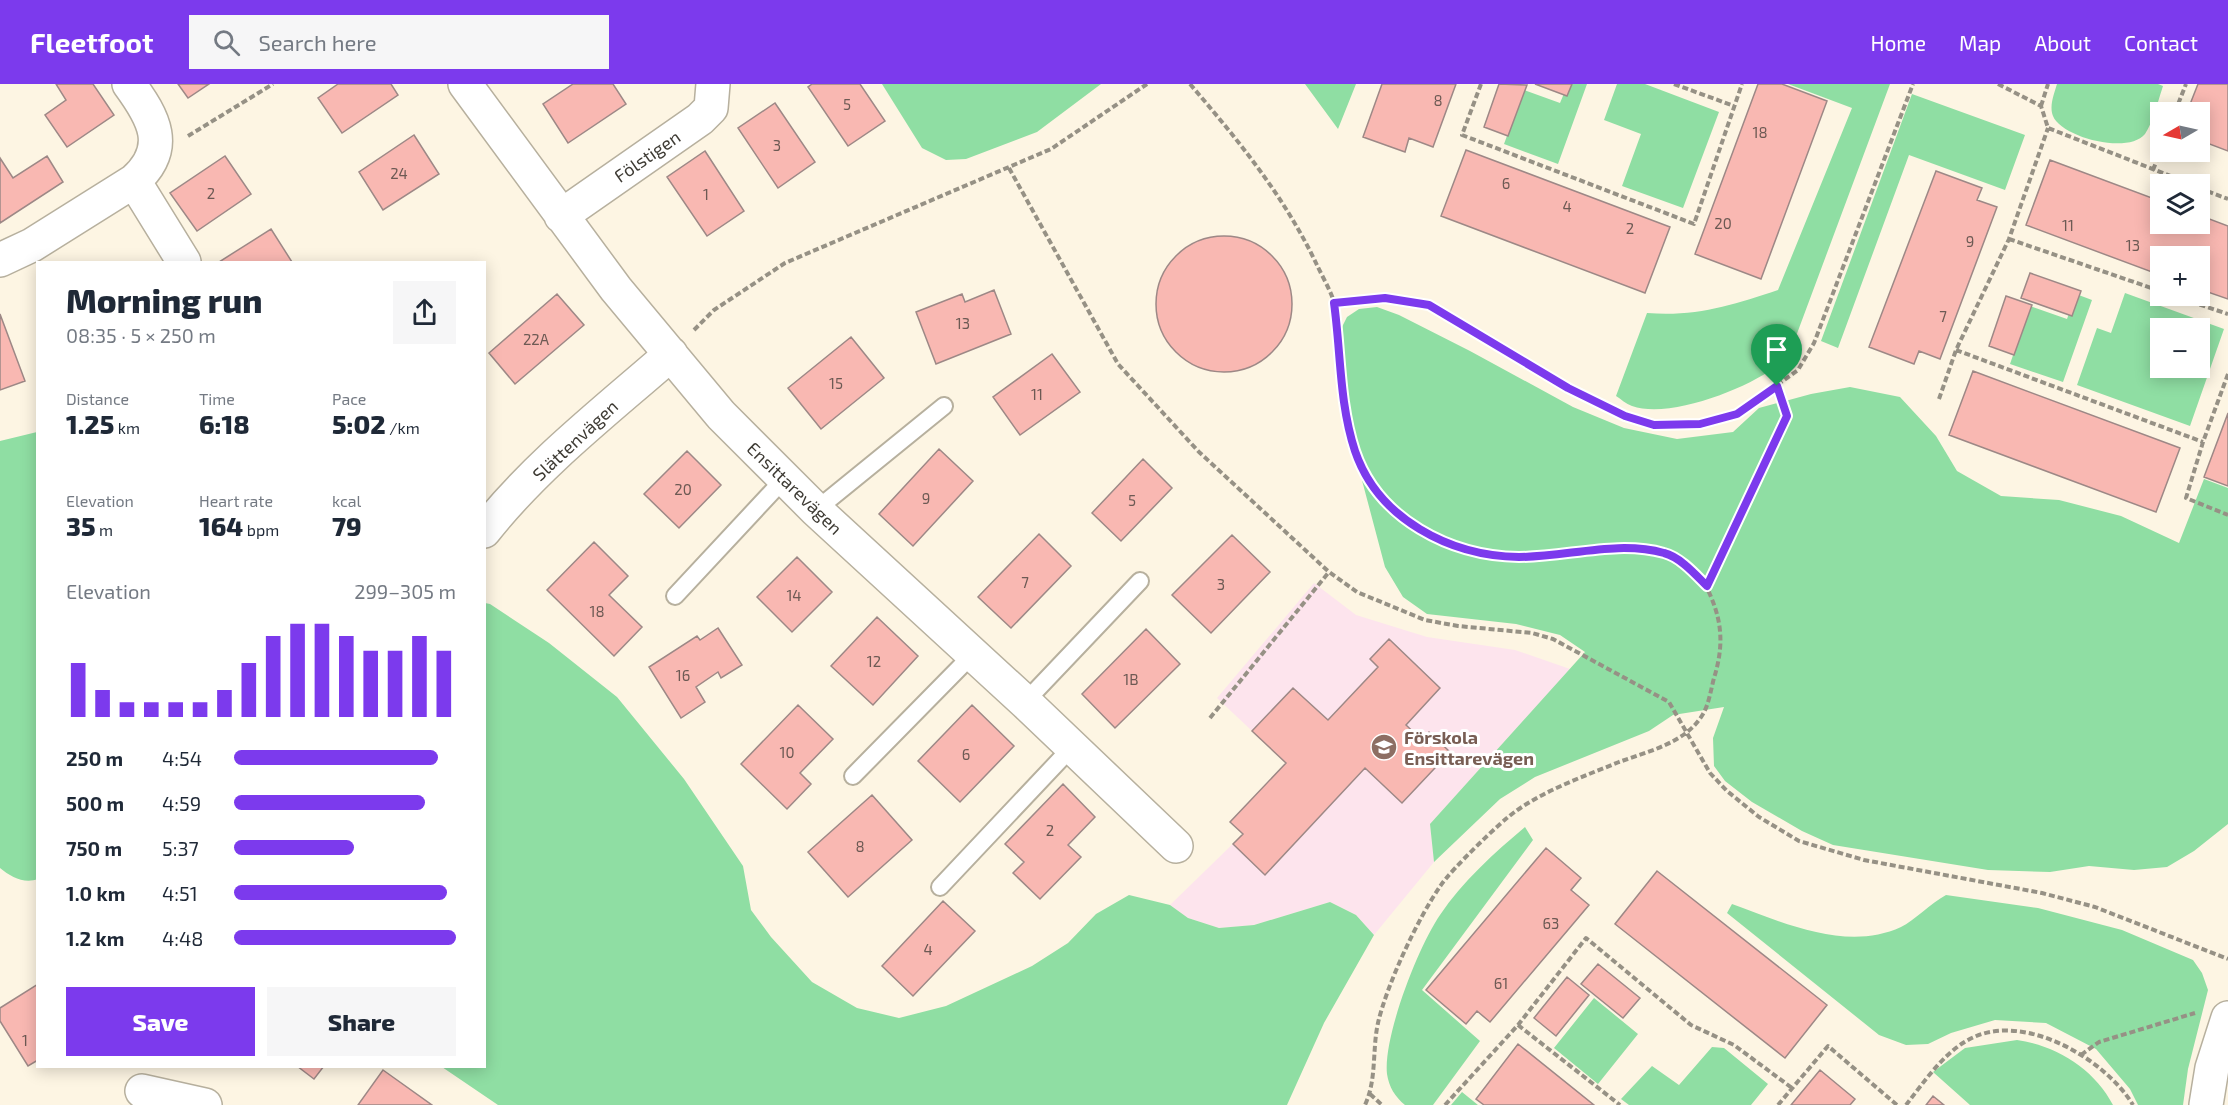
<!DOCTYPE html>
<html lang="en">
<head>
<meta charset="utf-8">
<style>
	body { margin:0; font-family:"Exo 2",sans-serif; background:#f6f6f7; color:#1f2937; height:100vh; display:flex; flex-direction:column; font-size:22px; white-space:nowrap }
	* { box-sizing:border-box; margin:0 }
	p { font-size:20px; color:#747a83 }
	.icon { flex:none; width:33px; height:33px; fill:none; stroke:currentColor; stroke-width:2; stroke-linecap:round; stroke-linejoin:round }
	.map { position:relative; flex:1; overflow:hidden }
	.details { position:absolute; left:36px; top:177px; width:450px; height:807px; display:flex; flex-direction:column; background:#fff; border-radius:0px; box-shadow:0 3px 15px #0003 }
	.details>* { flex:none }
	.needle { width:39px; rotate:261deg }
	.controls { position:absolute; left:2150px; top:18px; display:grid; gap:12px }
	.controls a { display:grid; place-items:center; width:60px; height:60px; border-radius:0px; background:#fff; box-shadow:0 3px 15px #0003; font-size:30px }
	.pin { position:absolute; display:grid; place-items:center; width:51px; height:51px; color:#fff; margin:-62px -26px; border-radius:50% 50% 50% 0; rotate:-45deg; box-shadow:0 0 6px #0007 }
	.pin .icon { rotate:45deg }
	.round { display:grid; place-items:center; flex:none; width:63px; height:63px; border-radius:0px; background:#f6f6f7 }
	.headline { display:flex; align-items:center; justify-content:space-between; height:102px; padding:0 30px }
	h1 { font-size:33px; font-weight:800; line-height:45px }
	.figures { display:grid; grid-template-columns:repeat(3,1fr); gap:9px; height:102px; padding:6px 30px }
	.figures div { display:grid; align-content:center }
	.figures b { font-size:26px; font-weight:800 }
	.figures small { font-size:16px; font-weight:400 }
	.figures p { font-size:16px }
	.chart { height:168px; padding:12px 30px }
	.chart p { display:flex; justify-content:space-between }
	.chart svg { width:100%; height:108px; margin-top:6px; stroke:#7c3aed; stroke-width:6 }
	.button { display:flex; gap:12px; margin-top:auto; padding:12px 30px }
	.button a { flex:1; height:69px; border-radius:0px; background:#7c3aed; color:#fff; font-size:24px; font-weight:800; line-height:69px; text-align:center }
	.button a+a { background:#f6f6f7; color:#1f2937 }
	ul { padding:0 30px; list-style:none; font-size:20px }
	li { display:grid; grid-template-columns:96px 72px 1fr; align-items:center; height:45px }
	li i { height:15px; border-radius:8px; background:#7c3aed }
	header { display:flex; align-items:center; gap:36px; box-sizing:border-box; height:84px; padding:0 30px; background:#7c3aed; color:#fff }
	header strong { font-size:28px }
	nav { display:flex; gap:33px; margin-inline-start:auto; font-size:21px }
	.search { width:420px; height:54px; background:#f6f6f7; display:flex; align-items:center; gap:15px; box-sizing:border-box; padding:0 21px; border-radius:0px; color:#747a83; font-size:22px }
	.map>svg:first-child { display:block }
	.education { fill:#fde4ed }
	.green { fill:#8fdea3; fill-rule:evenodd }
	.building { fill:#f9b8b2; stroke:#9d8886; stroke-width:1.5 }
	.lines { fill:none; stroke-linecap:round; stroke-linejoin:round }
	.service-casing { stroke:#b7b09e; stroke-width:20 }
	.minor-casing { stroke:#b7b09e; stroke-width:36 }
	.path { stroke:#969185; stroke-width:4; stroke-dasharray:6 3; stroke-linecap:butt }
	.service { stroke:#fff; stroke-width:16 }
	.minor { stroke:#fff; stroke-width:33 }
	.route-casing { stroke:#fff; stroke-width:12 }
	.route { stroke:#7c3aed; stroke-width:8 }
	.labels { text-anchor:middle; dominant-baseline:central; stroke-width:6; stroke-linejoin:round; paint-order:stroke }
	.number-label { font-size:15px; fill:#6d5a54 }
	.street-label { font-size:18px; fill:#3e3b34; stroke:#fff }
	.education-label { font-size:18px; font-weight:bold; fill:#785e54; stroke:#fff; text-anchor:start }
</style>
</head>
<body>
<header>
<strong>Fleetfoot</strong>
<div class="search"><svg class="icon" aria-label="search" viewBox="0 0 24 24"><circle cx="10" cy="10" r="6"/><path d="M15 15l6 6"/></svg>Search here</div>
<nav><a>Home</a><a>Map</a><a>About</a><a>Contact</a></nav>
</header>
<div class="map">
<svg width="2228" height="1021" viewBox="0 0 2228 1021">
	<rect width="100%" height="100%" fill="#fdf5e3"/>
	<path class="education" d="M1314,499L1356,531L1427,553L1515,566L1570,585L1430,740L1434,778L1374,851L1356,831L1330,818L1254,841L1219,844L1188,834L1170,821L1243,750L1286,679L1217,614Z"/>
	<path class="green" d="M882,0H1101L1037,48L966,75L946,76L922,64Z
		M1305,0H1356L1338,45Z
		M1568,0H1587L1558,80L1504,60L1524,6L1560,19Z
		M1617,0H1645L1719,28L1683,124L1622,102L1641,50L1604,36Z
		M1788,0H1890L1792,263C1787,270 1781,279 1774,284C1743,306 1669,335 1632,322C1626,320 1621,315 1616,312L1647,229C1696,233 1733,221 1778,206L1852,24Z
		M2057,0H2158L2163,2C2159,14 2152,41 2145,50C2128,71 2061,53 2053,32C2049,22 2054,10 2057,0Z
		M1912,10L2025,51L2005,106L1909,71L1838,264L1821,257Z
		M2125,209L2224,245L2190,342L2077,301L2097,244L2111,249ZM2160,244H2199V284H2160Z
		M2076,210L2092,216L2063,298L2010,280L2030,222L2067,235Z
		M1377,223L1399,231L1470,267L1573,323L1624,344L1677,355L1733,348L1759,324L1811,310L1850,303L1900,313L1936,352L1957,387L2001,412L2059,416L2121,432L2179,459L2204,395L2228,404V740L2194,767L2167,783L2134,786L2089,782L2050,788L1988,786L1833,761L1802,747L1752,718L1725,697L1714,682L1713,654L1724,623L1673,631L1649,647L1535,693L1500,715L1434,778L1430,740L1585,568L1560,551L1516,540L1427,530L1403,513L1385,483L1346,336L1334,277L1337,253L1347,233L1359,225Z
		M37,348L38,795C24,800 11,793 0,784V357Z
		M485,519L490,520L549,559L617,613L684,695L743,782L751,826L771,853L812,898L857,924L899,934L946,922L1032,882L1068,859L1096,830L1129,811L1170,821L1188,834L1219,844L1254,841L1330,818L1356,831L1374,851L1324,939L1287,1021H498L442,983L484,982Z
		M1525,743L1533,756L1422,906L1480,957L1433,1021H1405C1395,1013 1389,1003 1387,990C1383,953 1418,863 1440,831C1462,798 1494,769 1525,743Z
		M1946,811L2038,824L2122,846L2193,876L2202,889L2208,906L2188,985L2183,1021H2138L2130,1005L2096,965L2046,939L1995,936L1951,949L1928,960L1906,961L1879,951L1727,829L1732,820C1784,839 1847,868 1901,843C1914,837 1931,819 1946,811Z
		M1594,914L1638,950L1598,1000L1554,964Z
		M2017,956C2057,962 2094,985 2113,1021H1970L1933,988L1965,964Z
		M1712,963L1724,964L1768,1000L1751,1021H1629L1621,1015L1652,982L1679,1001Z
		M1462,1008L1478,1021H1451Z"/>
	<path class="building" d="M56,0H93L114,31L67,63L45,31L66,16Z
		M178,0H209L188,14Z
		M338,0H391L398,11L342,49L318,14Z
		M573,0H613L626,20L568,59L543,20Z
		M812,0H860L885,37L848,62L808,3Z
		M1382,0H1456L1433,63L1409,54L1405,68L1363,53Z
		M1499,0L1527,1L1508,52L1484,43Z
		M1535,0H1572L1567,12Z
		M1758,0H1782L1827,17L1761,195L1695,170Z
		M2198,0H2228V67L2199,56V28H2187Z
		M775,19L815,78L778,104L738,44Z
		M414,51L439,90L383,126L359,88Z
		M1466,66L1670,143L1645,209L1441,132Z
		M705,67L744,127L707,152L667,93Z
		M47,72L63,98L0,139V74L13,94Z
		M225,72L251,110L197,147L170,109Z
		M2050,76L2160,117V140H2199V131L2228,142V215L2199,205V172H2160V191L2026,141Z
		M1936,87L1982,104L1977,116L1997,123L1940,275L1919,267L1914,280L1869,263Z
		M271,145L292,178H219Z
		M1156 220a68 68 0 1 1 136 0a68 68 0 1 1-136 0Z
		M2030,189L2081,207L2072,232L2021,214Z
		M994,206L1011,250L936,280L916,228L962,210L965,218Z
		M557,210L584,241L515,300L489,269Z
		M2006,212L2032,221L2014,271L1989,262Z
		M0,230L25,297L0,306Z
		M851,253L884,294L821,345L788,304Z
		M1052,270L1080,308L1020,351L993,313Z
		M1973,287L2180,364L2156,428L1949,351Z
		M2228,329V402L2204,393Z
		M939,365L973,397L913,462L879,430Z
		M687,367L721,401L679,444L644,410Z
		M1143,375L1172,404L1121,457L1092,429Z
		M1039,450L1071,482L1011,544L978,513Z
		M1232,451L1270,488L1211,549L1172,511Z
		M594,458L628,492L609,511L642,543L614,572L547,506Z
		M797,473L832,508L792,548L757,513Z
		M877,533L918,572L873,621L831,582Z
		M718,544L742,581L721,594L718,588L696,603L705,618L681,634L649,583L697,552L700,556Z
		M1146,545L1180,580L1115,644L1082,610Z
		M1389,555L1440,604L1406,641L1422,656L1429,648L1450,668L1402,719L1365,684L1265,791L1233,760L1243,750L1230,738L1286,679L1252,647L1293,604L1328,636L1378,583L1370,575Z
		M798,621L833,655L800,689L811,700L787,725L741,680Z
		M972,621L1014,662L960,718L918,677Z
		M1063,700L1095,733L1068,761L1081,773L1040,815L1013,789L1024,778L1005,760Z
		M872,711L912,756L848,813L808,768Z
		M1546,764L1581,794L1571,806L1589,821L1490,938L1477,927L1466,940L1426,906Z
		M1657,787L1827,921L1785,974L1615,840Z
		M943,817L975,847L913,912L882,882Z
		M1598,880L1640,914L1623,934L1581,900Z
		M1567,893L1589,911L1556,952L1534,934Z
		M38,900V976L28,982L0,937V924Z
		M1518,960L1594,1021H1484L1476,1015Z
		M297,982H324L314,995Z
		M383,986L432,1021H358Z
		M1820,986L1855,1015L1850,1021H1791Z
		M1933,1012L1944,1021H1926Z"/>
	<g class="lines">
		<defs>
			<path id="service" d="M816,426L944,322
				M675,512L784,395
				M1025,618L1140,497
				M853,692L972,571
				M940,803L1072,663"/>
			<path id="minor" d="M465,0L616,205L721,331L816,426L1025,618L1176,762
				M134,97L184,178
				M561,132L700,35L711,24L713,0
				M0,176L32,161L134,97C171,64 154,34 129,0
				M484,447C537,380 607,326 671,270
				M142,1007L205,1021
				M2206,1021L2212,984L2228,934"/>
		</defs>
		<use href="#service" class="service-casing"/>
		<use href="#minor" class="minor-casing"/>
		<path class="path" d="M1190,0C1238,56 1284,112 1316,179C1322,192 1331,207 1335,221C1342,253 1338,287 1342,319C1349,363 1369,400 1400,432C1426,460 1482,472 1519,473C1581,473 1680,436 1711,513C1723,541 1723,565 1714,594C1711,605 1709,620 1703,630C1686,659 1649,667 1619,678C1585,692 1547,705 1516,727C1501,737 1451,786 1441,801C1418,834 1387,900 1378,939C1372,966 1377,995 1365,1021
			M1481,0L1462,51L1694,140L1742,0
			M1674,0L1734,22
			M1998,0L2041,22L2048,44L2191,100
			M2041,22L2048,0
			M2175,28L2186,0
			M188,52L273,0
			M1009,84L1118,280L1199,368L1329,488L1357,508L1425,536L1458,542L1532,549L1553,555L1669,618L1710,689L1727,707L1759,733L1799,757L1864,776L2042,809L2095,823L2228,875
			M2153,86L2160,68
			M2199,104L2228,115
			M2009,155L2160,207
			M2174,212L2228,230
			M1334,219L1385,214L1429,221L1568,304L1625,332L1654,341H1700L1737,330L1798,286L1814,259L1913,0
			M694,246L714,226L785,179L1051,65L1147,0
			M1956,266L2203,358
			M2228,290L2203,358L2186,414L2228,431
			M1939,315L1956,266L2009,155L2048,44
			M1707,502L1787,332L1777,302
			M1210,634L1329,488
			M1518,941L1620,1021
			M2081,971L2099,958L2195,929
			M1370,1010L1382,1021
			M1445,1021L1518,941L1586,854L1691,941L1734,961L1792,1004
			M1778,1021L1828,962L1897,1021
			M1906,1021C1924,998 1946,965 1974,953C2027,929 2106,976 2133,1021"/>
		<use href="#service" class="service"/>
		<use href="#minor" class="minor"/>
	</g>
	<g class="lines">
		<defs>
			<path id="route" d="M1385,214L1429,221L1568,304L1625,332L1654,341L1700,340L1737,330L1777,302L1787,332L1707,502C1695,490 1680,473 1664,469C1617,456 1567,473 1519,473C1450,472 1378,435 1355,367C1339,318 1341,269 1334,219Z"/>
		</defs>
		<use href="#route" class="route-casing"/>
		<use href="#route" class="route"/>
	</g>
	<defs>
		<symbol id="school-disc" viewBox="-11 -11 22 22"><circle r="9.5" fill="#8d6e63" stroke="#fff"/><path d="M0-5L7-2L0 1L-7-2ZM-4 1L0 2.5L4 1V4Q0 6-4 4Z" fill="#fff"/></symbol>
	</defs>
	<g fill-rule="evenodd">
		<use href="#school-disc" x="1369" y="648" width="30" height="30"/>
	</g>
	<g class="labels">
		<g class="number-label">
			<text x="1438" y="16">8</text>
			<text x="847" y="20">5</text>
			<text x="1760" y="48">18</text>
			<text x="777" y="61">3</text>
			<text x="399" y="89">24</text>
			<text x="1506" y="99">6</text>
			<text x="211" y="109">2</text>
			<text x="706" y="110">1</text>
			<text x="1567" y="122">4</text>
			<text x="1723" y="139">20</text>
			<text x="2068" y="141">11</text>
			<text x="1630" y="144">2</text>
			<text x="1970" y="157">9</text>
			<text x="2133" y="161">13</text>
			<text x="1943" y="232">7</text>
			<text x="963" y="239">13</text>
			<text x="536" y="255">22A</text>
			<text x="836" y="299">15</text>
			<text x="1037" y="310">11</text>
			<text x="683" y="405">20</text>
			<text x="926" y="414">9</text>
			<text x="1132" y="416">5</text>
			<text x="1025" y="498">7</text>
			<text x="1221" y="500">3</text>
			<text x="794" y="511">14</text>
			<text x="597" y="527">18</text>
			<text x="874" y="577">12</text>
			<text x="683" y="591">16</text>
			<text x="1131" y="595">1B</text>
			<text x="787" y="668">10</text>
			<text x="966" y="670">6</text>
			<text x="1050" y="746">2</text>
			<text x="860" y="762">8</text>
			<text x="1551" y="839">63</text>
			<text x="928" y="865">4</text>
			<text x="1501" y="899">61</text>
			<text x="25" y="956">1</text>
		</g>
		<g class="street-label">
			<text transform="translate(647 72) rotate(-35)">Fölstigen</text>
			<text transform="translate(575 356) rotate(-43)">Slättenvägen</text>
			<text transform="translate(795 404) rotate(44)">Ensittarevägen</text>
		</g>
		<g class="education-label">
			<text x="1404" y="653">Förskola<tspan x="1404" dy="21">Ensittarevägen</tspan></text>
		</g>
	</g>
</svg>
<div class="controls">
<a><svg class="needle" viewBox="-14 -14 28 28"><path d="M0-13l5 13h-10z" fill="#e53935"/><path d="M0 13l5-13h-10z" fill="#747a83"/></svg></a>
<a><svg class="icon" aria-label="layers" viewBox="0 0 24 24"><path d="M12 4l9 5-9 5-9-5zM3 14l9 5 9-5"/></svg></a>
<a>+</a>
<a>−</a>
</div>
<div class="pin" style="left:1777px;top:302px;background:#1e9e55"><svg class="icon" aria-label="arrive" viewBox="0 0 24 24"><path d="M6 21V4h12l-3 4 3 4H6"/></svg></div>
<section class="details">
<div class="headline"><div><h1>Morning run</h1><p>08:35 · 5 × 250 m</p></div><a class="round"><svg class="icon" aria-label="share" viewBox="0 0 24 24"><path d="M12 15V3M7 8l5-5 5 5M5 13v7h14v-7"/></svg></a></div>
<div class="figures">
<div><p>Distance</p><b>1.25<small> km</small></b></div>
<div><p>Time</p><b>6:18</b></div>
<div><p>Pace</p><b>5:02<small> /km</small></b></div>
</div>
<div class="figures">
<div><p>Elevation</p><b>35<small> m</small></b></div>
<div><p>Heart rate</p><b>164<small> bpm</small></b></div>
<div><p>kcal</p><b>79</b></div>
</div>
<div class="chart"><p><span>Elevation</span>299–305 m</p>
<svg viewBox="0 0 160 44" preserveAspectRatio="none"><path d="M5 44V22M15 44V33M25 44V38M35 44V38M45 44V38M55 44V38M65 44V33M75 44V22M85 44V11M95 44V6M105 44V6M115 44V11M125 44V17M135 44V17M145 44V11M155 44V17"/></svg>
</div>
<ul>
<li><b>250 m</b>4:54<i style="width:92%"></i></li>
<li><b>500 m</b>4:59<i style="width:86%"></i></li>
<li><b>750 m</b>5:37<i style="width:54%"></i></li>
<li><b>1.0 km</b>4:51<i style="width:96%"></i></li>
<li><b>1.2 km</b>4:48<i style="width:100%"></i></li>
</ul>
<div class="button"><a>Save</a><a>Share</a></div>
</section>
</div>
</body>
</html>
